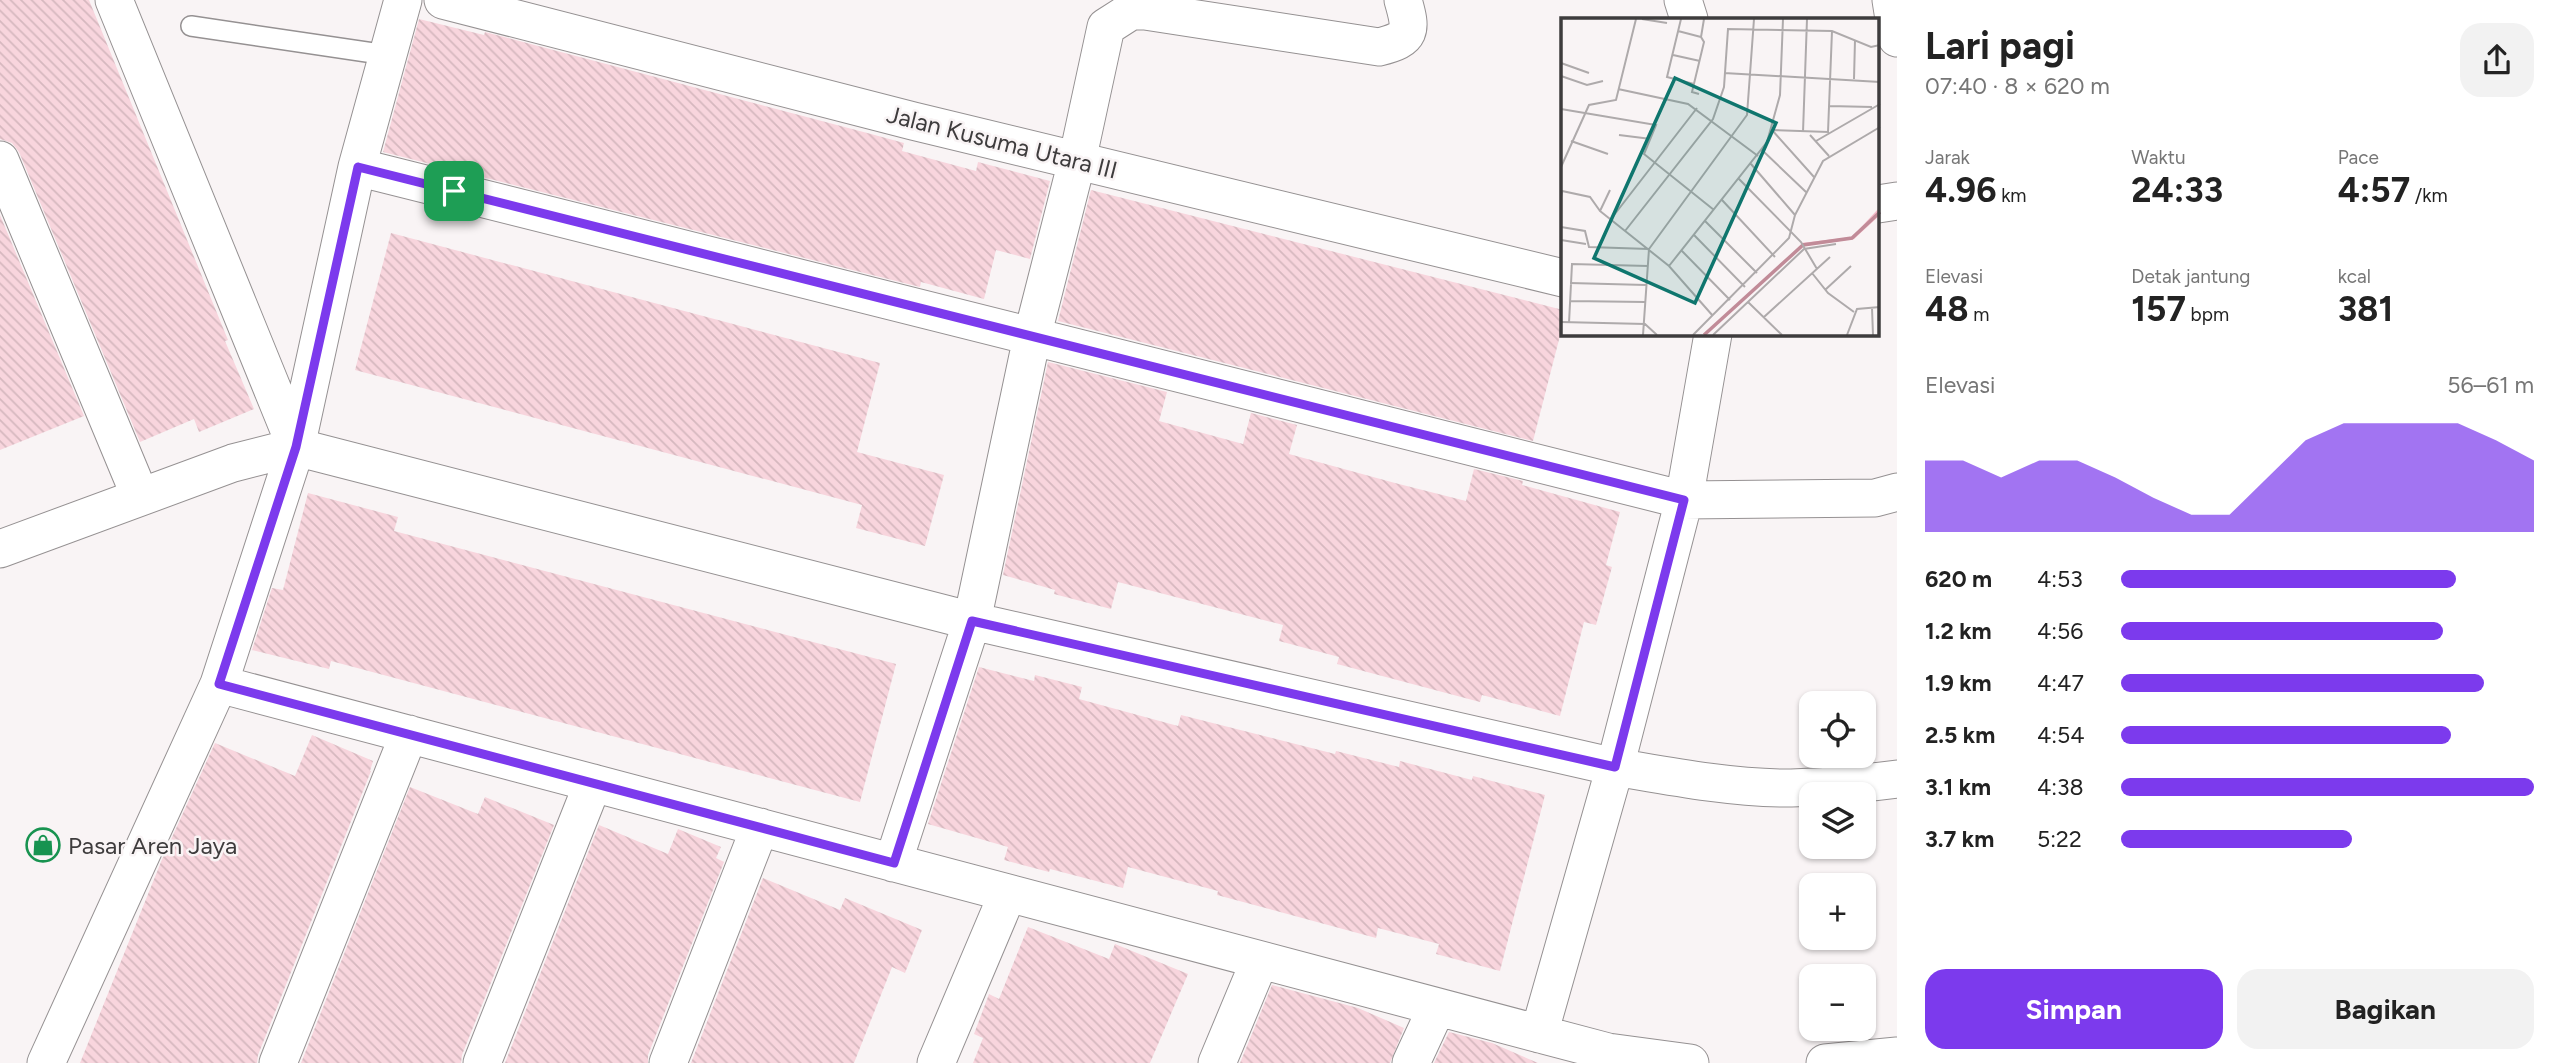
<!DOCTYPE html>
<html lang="id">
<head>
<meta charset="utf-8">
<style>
	body { margin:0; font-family:Figtree,sans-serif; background:#f2f2f2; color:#222; height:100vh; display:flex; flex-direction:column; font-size:26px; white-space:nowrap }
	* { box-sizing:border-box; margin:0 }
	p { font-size:23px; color:#767676 }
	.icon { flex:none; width:38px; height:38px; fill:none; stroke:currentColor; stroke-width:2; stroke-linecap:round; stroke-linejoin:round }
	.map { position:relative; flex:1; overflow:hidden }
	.details { display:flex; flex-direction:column; background:#fff; width:665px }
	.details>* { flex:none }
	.tools { position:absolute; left:1799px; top:691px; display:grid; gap:14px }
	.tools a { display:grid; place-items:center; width:77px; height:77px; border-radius:14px; background:#fff; box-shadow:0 2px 5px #0004; font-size:35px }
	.pin { position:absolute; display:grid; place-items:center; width:60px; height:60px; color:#fff; margin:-30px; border-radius:14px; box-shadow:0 4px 10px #0006 }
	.round { display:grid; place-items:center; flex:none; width:74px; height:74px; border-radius:21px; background:#f2f2f2 }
	.head { display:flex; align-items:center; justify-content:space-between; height:119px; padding:0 28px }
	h1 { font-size:38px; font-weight:700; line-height:52px }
	.stats { display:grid; grid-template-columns:repeat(3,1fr); gap:10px; height:119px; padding:7px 28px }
	.stats div { display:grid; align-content:center }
	.stats b { font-size:35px; font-weight:700 }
	.stats small { font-size:19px; font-weight:400 }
	.stats p { font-size:19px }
	.chart { height:196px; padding:14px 28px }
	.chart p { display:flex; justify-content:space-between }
	.chart svg { width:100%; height:126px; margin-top:7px; fill:#7c3aed; opacity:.7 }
	.action { display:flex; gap:14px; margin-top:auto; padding:14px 28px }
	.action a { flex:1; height:80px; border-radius:21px; background:#7c3aed; color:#fff; font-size:28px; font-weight:700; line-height:80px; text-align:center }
	.action a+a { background:#f2f2f2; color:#222 }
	ul { padding:0 28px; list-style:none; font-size:23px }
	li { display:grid; grid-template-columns:112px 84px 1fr; align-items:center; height:52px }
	li i { height:18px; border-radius:9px; background:#7c3aed }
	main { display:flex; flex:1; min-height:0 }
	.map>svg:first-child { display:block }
	.building { fill:url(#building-back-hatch) }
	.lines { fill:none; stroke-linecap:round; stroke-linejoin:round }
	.lane-casing { stroke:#959192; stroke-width:22 }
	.street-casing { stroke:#959192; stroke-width:39 }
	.lane { stroke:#fff; stroke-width:19 }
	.street { stroke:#fff; stroke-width:37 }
	.route-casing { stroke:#fff; stroke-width:14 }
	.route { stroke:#7c3aed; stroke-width:9 }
	.labels { text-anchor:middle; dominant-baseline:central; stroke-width:5; stroke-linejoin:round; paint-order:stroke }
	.street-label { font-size:24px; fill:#3e3c3d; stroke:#f9f4f5 }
	.poi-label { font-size:24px; fill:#3e3c3d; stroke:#f9f4f5; text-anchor:start }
	.inset-river { fill:none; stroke:#c18b98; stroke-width:3.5 }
	.inset-road { fill:none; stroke:#aeaaab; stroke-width:2 }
	.view { fill:#0f766e; fill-opacity:0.15; stroke:#0f766e; stroke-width:3.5 }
	.inset-edge { fill:none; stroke:#3e3c3d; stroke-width:3.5 }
</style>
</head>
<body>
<main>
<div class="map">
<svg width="1897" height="1063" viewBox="0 0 1897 1063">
	<defs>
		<pattern id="building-back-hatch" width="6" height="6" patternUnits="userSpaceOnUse" patternTransform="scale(1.75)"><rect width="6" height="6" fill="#f8d5dd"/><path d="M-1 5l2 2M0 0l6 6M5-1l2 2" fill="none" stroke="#d6b8bf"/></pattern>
	</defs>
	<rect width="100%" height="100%" fill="#f9f4f5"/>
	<path class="building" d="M0,0H89L228,340L225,341L254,409L199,432L194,419L140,442L19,152L12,143L0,139Z
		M419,19L484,35L485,32L871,134L904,143L902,151L976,171L978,162L1050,181L1030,259L996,250L984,299L921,282L920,287L383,152Z
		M1091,190L1563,310V324L1533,441L1058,321Z
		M0,215L84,416L0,450Z
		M391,233L880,363L857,452L944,475L925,546L856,528L862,505L355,370Z
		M1048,362L1167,392L1159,421L1243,444L1251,413L1297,425L1289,454L1395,483L1466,501L1474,469L1523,481L1522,485L1620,512L1606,565L1612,567L1596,625L1584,622L1560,716L1482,695L1480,702L1337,664L1339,657L1279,641L1283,625L1118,582L1111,609L1054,594L1055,590L1003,575Z
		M308,493L398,517L394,531L896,664L860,802L331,661L329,669L252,650L272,588L283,590Z
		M979,667L1034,681L1035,675L1082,687L1079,699L1178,726L1181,715L1335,754L1336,751L1399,767L1400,761L1472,780L1473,776L1545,795L1500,971L1436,954L1439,944L1378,928L1376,938L1217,895L1218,891L1128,867L1123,888L1050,869L1049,872L1004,860L1008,847L928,824Z
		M312,735L373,761L370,771H371L258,1055L257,1063H80L163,857L215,743L295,776Z
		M410,787L478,814L485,797L554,825L462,1055L461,1063H301Z
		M599,825L668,854L678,829L721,847L716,858L724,862L648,1055V1063H505Z
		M763,878L840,910L845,898L922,930L905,973L892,967L854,1063H691Z
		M1028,927L1109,959L1115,944L1188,974L1150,1063H973L983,1038L974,1034L989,994L999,999Z
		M1272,985L1358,1008L1404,1028L1390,1063H1240Z
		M1449,1032L1492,1043L1538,1063H1434Z"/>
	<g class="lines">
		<defs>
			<path id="lane" d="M191,26L387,55"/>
			<path id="street" d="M114,0L296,447
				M443,0L913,121L1563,278
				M1683,0L1689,19
				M1891,0L1897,38
				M0,160L140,496
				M357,167L1684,500L1875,498L1897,492
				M1878,204L1897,201
				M0,549L233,463L296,447L972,621L1615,767C1669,776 1725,787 1780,788C1819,788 1858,784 1897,779
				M219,684L1608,1052L1690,1063
				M893,863L972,621L1032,337L1077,161L1106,27L1131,11H1145L1379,47C1412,39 1412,31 1403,0
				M1539,1034L1615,767L1684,500L1713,334
				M46,1063L219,684L296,447L357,167L403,0
				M278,1063L409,734
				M482,1063L593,783
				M668,1063L760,827
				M936,1063L1008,893
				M1217,1063L1260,960
				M1411,1063L1437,1007
				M1825,1063L1897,1056"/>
		</defs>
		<use href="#lane" class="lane-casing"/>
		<use href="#street" class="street-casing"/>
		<use href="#lane" class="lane"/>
		<use href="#street" class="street"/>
	</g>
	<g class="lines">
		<defs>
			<path id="route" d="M358,167L1684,500L1615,767L972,621L894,863L219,684L296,447Z"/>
		</defs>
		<use href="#route" class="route-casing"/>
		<use href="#route" class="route"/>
	</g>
	<defs>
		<symbol id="shop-ring" viewBox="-11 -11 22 22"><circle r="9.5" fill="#f9f4f5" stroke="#189350" stroke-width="1.5"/><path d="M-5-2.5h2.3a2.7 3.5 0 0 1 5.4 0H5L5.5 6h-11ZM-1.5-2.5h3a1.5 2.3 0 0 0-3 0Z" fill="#189350"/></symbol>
	</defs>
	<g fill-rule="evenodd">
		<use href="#shop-ring" x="24" y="826" width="38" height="38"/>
	</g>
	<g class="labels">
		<g class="street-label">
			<text transform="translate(1002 142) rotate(14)">Jalan Kusuma Utara III</text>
		</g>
		<g class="poi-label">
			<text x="68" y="845">Pasar Aren Jaya</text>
		</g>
	</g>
	<g transform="translate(1561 18)">
		<rect width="318" height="318" fill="#f9f4f5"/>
		<path d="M318,190V198L293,221L243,228L240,225L291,219Z" fill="#f5bcca"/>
		<path class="inset-river" d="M143,317L242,227L291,220L319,194"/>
		<path class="inset-road" d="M81,1L106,5M120,1L106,59L133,66M117,13L140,19M112,37L139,43M0,45L28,55M163,55L319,64M0,58L26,67L42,63M293,61L294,22M57,71L127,86L197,138M138,76L131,74L143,24L140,19L143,1M268,88L311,89M0,91L95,107L83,136L153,192M211,112L267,114L271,13M211,112L253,159M242,114L246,1M58,117L90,121M249,117L268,138M10,123L47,136M255,123L319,86M201,132L245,174M190,146L234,197M0,149L28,87L55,82L75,1M178,161L240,224L256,251M49,172L39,193L108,248L152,298M0,179L1,173L29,179L39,193M161,182L214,239M50,201L136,90M144,203L196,255M0,209L24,213L28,229L88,231M64,213L152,101L163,69L167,11L271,13L310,29L319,27M133,217L184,269M0,222L25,226M120,232L169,282M108,248L206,124L219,77L222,1M251,255L267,275L293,294M9,265L85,267M264,272L290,248M9,283L84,284M187,284L221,317M311,290L312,317M203,299L269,239M0,304L84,306L96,317M8,305L11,246L87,248M82,317L88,231L186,97L193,1M132,317L228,220L234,197L262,143L319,109M152,317L243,231L275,226M286,317L296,291L319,289"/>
		<path class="view" d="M114,60L215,105L134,285L33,240Z"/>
		<rect width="318" height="318" class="inset-edge"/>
	</g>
</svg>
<div class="tools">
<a><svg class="icon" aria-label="locate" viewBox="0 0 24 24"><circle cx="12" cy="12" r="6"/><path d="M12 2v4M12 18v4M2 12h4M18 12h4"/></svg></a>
<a><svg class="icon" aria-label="layers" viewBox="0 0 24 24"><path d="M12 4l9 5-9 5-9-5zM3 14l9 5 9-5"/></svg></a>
<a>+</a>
<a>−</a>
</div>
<div class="pin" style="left:454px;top:191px;background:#1e9e55"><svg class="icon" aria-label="arrive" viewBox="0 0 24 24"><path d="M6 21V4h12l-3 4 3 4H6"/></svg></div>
</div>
<section class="details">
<div class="head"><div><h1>Lari pagi</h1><p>07:40 · 8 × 620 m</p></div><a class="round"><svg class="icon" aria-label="share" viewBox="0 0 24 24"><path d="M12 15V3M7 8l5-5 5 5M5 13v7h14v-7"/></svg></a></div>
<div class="stats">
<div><p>Jarak</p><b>4.96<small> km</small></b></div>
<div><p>Waktu</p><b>24:33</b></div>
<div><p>Pace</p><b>4:57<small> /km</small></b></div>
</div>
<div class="stats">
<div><p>Elevasi</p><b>48<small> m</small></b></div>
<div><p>Detak jantung</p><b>157<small> bpm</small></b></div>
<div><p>kcal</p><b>381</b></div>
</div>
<div class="chart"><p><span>Elevasi</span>56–61 m</p>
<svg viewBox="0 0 160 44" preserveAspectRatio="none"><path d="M0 44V19L10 19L20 25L30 19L40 19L50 25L60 32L70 38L80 38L90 25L100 12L110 6L120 6L130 6L140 6L150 12L160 19V44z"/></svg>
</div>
<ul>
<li><b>620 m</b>4:53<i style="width:81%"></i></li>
<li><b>1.2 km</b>4:56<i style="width:78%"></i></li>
<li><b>1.9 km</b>4:47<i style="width:88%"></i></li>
<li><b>2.5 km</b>4:54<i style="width:80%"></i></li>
<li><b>3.1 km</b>4:38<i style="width:100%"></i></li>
<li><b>3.7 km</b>5:22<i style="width:56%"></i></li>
</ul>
<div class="action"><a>Simpan</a><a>Bagikan</a></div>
</section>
</main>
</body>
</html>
